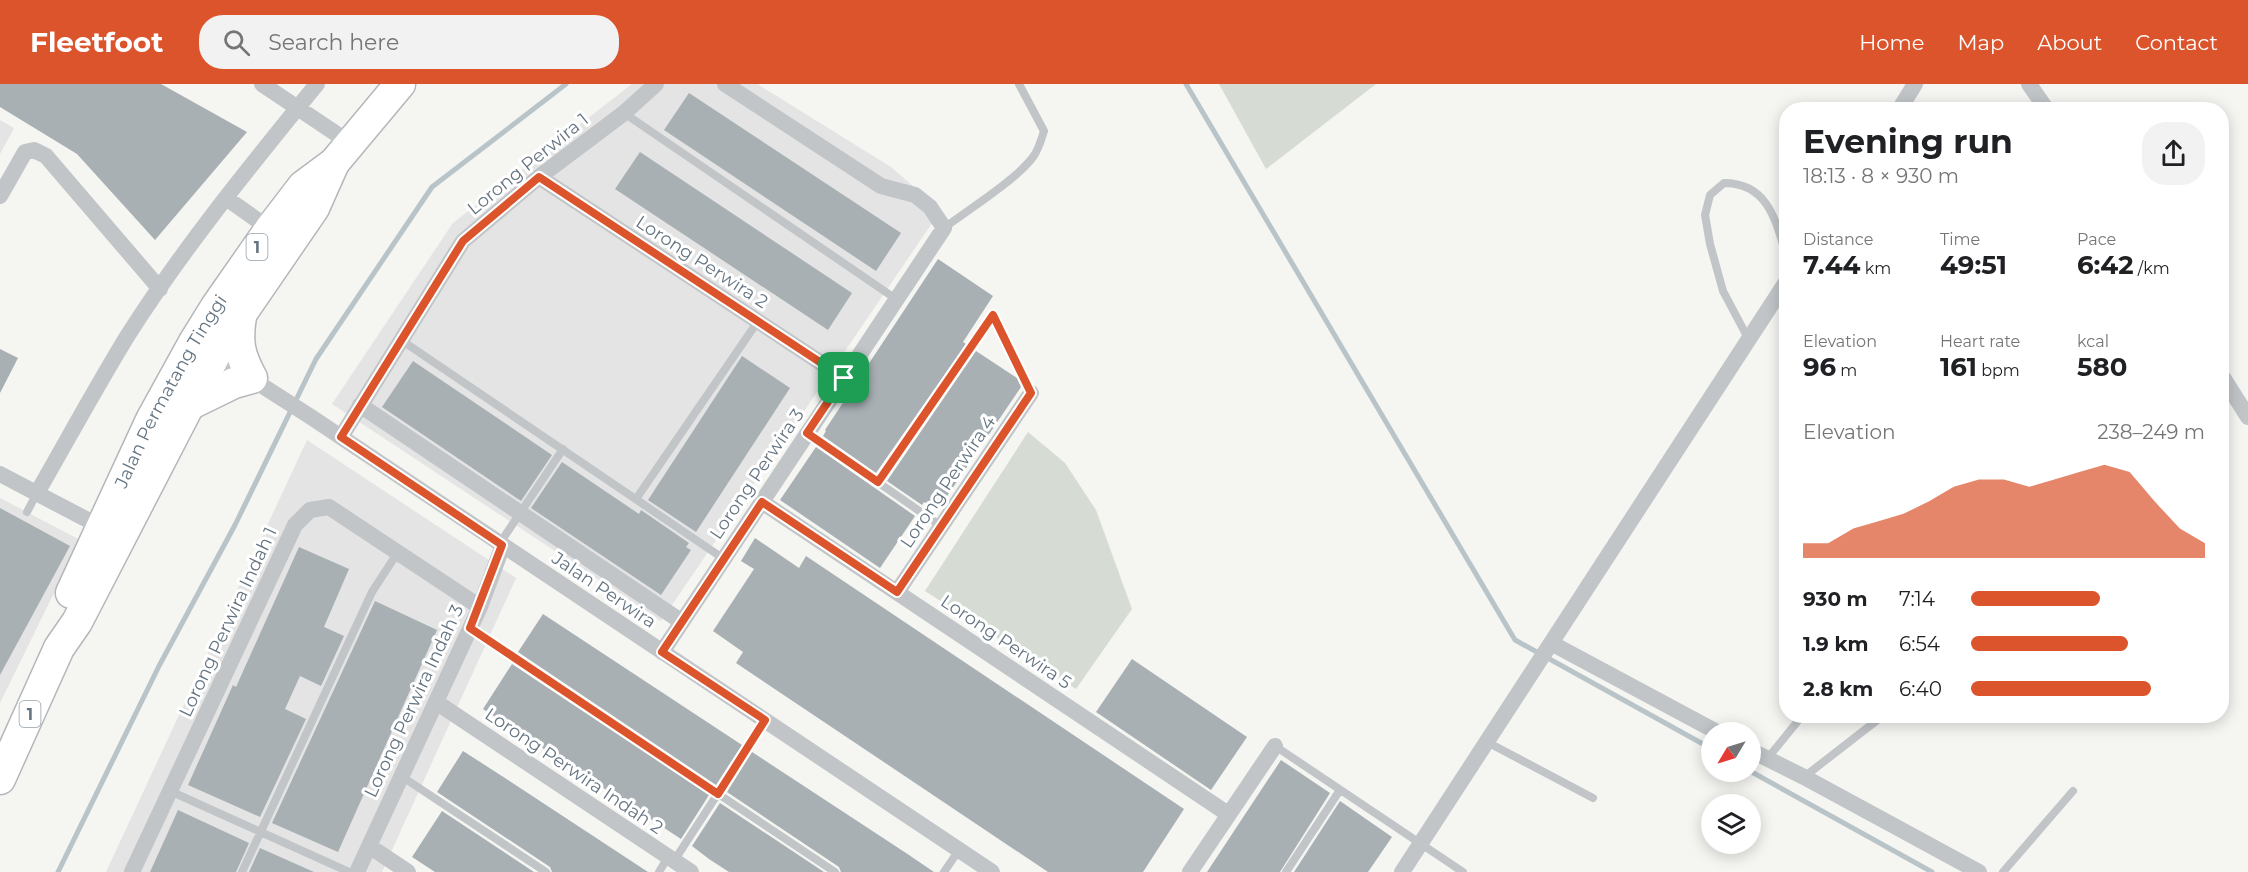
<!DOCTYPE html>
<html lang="en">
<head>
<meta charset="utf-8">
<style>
	body { margin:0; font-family:Montserrat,sans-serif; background:#f2f2f2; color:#202124; height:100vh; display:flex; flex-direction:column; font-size:22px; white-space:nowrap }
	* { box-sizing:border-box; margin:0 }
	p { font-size:20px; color:#757577 }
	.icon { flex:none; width:33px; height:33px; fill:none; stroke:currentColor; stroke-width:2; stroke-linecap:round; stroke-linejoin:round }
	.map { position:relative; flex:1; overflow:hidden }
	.drawer { position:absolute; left:1779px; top:18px; width:450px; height:621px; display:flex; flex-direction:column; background:#fff; border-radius:24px; box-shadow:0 3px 15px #0003 }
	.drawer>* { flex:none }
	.needle { width:39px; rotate:232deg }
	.fabs { position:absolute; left:1701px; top:638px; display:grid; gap:12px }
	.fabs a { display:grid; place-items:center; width:60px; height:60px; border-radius:50%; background:#fff; box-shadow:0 3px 15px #0003; font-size:30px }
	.pin { position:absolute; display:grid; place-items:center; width:51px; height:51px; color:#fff; margin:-26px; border-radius:12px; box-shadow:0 3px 9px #0006 }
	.round { display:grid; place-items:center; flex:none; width:63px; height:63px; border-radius:24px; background:#f2f2f2 }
	.head { display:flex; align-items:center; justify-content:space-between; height:102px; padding:0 24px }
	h1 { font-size:33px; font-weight:700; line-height:45px }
	.metrics { display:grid; grid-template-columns:repeat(3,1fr); gap:9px; height:102px; padding:6px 24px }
	.metrics div { display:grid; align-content:center }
	.metrics b { font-size:26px; font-weight:700 }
	.metrics small { font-size:16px; font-weight:400 }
	.metrics p { font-size:16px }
	.chart { height:168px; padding:12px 24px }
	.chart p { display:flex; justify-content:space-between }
	.chart svg { width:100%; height:108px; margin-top:6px; fill:#db542c; opacity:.7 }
	ul { padding:0 24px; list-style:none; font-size:20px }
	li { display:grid; grid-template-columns:96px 72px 1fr; align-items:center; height:45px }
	li i { height:15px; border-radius:8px; background:#db542c }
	header { display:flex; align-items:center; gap:36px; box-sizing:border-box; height:84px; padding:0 30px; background:#db542c; color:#fff }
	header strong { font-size:28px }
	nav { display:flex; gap:33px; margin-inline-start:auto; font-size:21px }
	.search { width:420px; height:54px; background:#f2f2f2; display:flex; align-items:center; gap:15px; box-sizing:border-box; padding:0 21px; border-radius:24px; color:#757577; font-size:22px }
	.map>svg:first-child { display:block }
	.built { fill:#e3e4e3 }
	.green { fill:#d6dcd3 }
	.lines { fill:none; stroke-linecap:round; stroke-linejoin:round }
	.stream { stroke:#b8c4c8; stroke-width:5 }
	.building { fill:#a8b0b4 }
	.highway-casing { stroke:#b4b7ba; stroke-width:33 }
	.lane { stroke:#c1c5c8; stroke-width:8 }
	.street { stroke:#c1c5c8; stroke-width:16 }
	.highway { stroke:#fff; stroke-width:30 }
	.route-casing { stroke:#fff; stroke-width:12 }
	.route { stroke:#db542c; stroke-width:8 }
	.labels { text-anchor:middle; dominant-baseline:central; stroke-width:6; stroke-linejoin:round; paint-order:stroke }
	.shield { fill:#fff; stroke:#939ea8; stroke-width:1.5 }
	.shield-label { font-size:16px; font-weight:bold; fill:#657582 }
	.street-label { font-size:18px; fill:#657582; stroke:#fff }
</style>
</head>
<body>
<header>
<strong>Fleetfoot</strong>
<div class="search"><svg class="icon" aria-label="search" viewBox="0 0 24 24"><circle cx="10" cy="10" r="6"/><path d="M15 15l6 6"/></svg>Search here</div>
<nav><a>Home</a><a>Map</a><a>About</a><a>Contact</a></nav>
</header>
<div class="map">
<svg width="2248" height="788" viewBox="0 0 2248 788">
	<rect width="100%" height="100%" fill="#f5f5f2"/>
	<path class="built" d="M632,0H757L891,83L941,126L661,537L332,320L453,139Z
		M0,36L14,44L0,70Z
		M307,356L516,494L382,788H106Z
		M0,414L80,456L0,619Z"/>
	<path class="green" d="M1219,0H1376L1266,85Z
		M1028,348L1065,379L1096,426L1132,525L1076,605L925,507Z"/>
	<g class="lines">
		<path class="stream" d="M1186,0L1515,556L1712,665
			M1750,687L1932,788
			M58,788L159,582L235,441L316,275L432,103L566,0"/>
	</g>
	<path class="building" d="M0,0H161L247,48L155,156L77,70L0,23Z
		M689,9L901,149L876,187L664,46Z
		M640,68L852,209L828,246L615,105Z
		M938,175L993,212L963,258L966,260L876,389L823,352L826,347L825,346Z
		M0,265L18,274L0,309Z
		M976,267L1017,294L1021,303L937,427L924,418L922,421L887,397Z
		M742,272L790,304L696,448L648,416Z
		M413,277L552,371L521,417L382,323Z
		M816,363L915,432L880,484L780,416Z
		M562,378L639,430L641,426L689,459L686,463L691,466L661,511L531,424Z
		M0,424L70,462L0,591Z
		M755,454L799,484L806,472L1184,725L1143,788H1048L736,579L743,568L713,547L754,485L741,477Z
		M299,463L349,485L324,543L344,552L321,602L300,592L285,625L306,635L260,733L188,701L233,601L236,603Z
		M375,517L437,546L338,768L272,739Z
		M543,530L742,661L716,701L518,568Z
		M1132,575L1247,653L1211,706L1096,628Z
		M512,580L709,711L681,755L483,625Z
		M463,667L505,694L648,788H552L550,783L437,708Z
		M752,668L906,769L934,788H841L839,783L727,708Z
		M1281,676L1330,709L1280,788H1207Z
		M1340,717L1392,753L1368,788H1294Z
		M720,719L824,788H729L709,775L692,762Z
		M178,726L249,759L236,788H150Z
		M442,727L534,788H435L412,773Z
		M260,764L314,788H249Z"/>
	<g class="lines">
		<defs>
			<g id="highway">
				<path d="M187,322L234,299L252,294C239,270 237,258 241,232"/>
				<path id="s1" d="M71,509L151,336L194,258L217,221L270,145L303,102L334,79L400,0"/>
				<path d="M0,695L59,564L77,538L215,271L242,229L314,124L334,79"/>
			</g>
		</defs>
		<use href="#highway" class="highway-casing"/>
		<path class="lane" d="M624,29L896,215
			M944,144C968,126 1016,96 1033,73C1039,65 1041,56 1044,47L1019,0
			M401,256L724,475
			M1749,256L1723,207L1710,160L1705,131L1710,111L1724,99C1768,99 1776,137 1786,171
			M807,349L941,442
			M878,398L993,231L1031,309
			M636,415L758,237
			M27,428L37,409
			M500,459L563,365
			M470,544L835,788
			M1487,658L1593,714
			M1275,662L1463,788
			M1767,675L1802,632
			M401,692L546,788
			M1804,693L1880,634
			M170,707L349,788
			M674,777L765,637
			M242,788L372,508L398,468
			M659,788L668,773
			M944,788L959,766
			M1286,788L1340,706
			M2003,788L2073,707"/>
		<path class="street" d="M262,0L350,59
			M2029,0L2047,26
			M1899,26L1915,0
			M539,93L844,294
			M0,112L25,68L34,66L46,72L160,205
			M226,114L270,145
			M208,267L311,333L992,788
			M2222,292L2248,333
			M360,321L682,538
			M341,353L463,157L539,93L624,29L656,0
			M0,390L101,443
			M37,409C67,357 96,303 128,251C184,163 251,81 317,0
			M762,418L1228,730
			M897,508L1031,309
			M1551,559L1717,648
			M662,568L944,144L930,123L915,111L881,102L725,0
			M436,618L691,788
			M1750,666L1804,693L1979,788
			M369,762L408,788
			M132,788L295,441L310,426L329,423L480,523
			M357,788L480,523L503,461
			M1190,788L1275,662
			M1402,788L1786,198"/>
		<use href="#highway" class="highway"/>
	</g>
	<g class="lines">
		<defs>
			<path id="route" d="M539,93L844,294L807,349L878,398L993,231L1031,309L897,508L762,418L662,568L765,636L718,710L470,544L502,461L341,353L463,157Z"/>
		</defs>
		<use href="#route" class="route-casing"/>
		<use href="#route" class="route"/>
	</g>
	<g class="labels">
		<g class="shield">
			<rect x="246.5" y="150" width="21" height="26" rx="4.5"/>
			<rect x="19.5" y="617" width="21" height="26" rx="4.5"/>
		</g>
		<g class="shield-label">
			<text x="257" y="163">1</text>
			<text x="30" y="630">1</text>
		</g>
		<g class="street-label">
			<text transform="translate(528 80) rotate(-39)">Lorong Perwira 1</text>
			<text transform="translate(702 178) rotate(33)">Lorong Perwira 2</text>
			<text stroke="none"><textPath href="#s1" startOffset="225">Jalan Permatang Tinggi</textPath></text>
			<text transform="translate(757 390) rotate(-56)">Lorong Perwira 3</text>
			<text transform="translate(948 398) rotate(-56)">Lorong Perwira 4</text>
			<text transform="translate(604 506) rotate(34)">Jalan Perwira</text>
			<text transform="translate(228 538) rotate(-65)">Lorong Perwira Indah 1</text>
			<text transform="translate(1006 558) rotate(34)">Lorong Perwira 5</text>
			<text transform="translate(414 617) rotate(-65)">Lorong Perwira Indah 3</text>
			<text transform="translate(574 687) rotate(34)">Lorong Perwira Indah 2</text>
		</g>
	</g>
</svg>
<div class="fabs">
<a><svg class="needle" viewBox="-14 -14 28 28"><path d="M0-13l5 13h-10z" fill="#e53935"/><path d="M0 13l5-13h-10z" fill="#757577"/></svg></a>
<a><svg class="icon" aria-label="layers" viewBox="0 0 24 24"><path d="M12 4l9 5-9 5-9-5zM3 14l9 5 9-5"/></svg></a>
</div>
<div class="pin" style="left:844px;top:294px;background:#1e9e55"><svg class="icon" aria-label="arrive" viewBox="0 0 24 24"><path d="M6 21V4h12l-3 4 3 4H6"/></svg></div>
<section class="drawer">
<div class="head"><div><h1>Evening run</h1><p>18:13 · 8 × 930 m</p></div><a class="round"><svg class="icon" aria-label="share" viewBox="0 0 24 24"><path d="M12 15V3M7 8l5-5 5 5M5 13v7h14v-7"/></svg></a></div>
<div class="metrics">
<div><p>Distance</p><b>7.44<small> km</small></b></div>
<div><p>Time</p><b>49:51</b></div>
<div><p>Pace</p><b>6:42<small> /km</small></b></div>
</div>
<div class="metrics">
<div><p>Elevation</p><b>96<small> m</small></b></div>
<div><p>Heart rate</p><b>161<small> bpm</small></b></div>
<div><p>kcal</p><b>580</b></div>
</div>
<div class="chart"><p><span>Elevation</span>238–249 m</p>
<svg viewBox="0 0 160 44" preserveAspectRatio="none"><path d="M0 44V38L10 38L20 32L30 29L40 26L50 21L60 15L70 12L80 12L90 15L100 12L110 9L120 6L130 9L140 21L150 32L160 38V44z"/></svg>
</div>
<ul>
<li><b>930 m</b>7:14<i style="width:55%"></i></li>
<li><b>1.9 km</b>6:54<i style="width:67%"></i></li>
<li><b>2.8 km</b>6:40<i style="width:77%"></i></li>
</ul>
</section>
</div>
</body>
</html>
